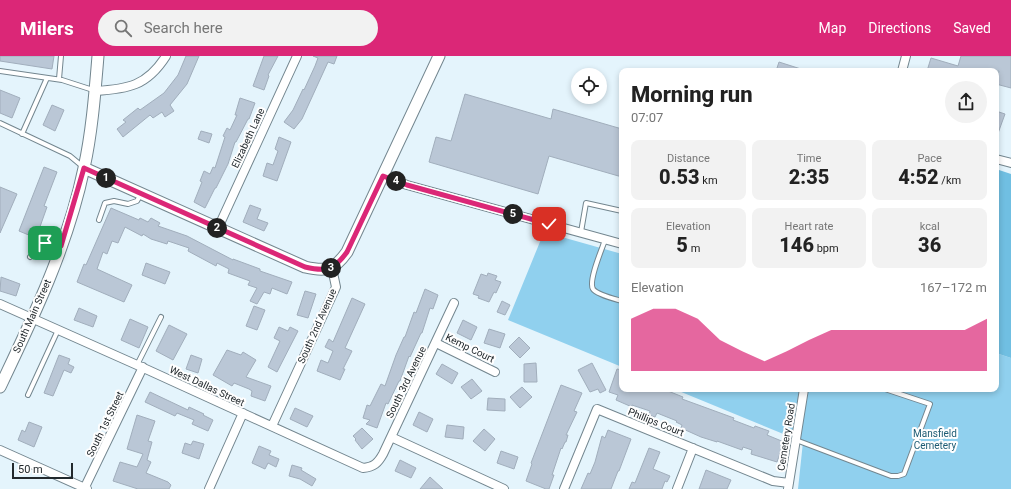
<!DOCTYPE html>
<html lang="en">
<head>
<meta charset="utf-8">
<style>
	body { margin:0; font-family:Roboto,sans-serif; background:#f2f2f2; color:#222; height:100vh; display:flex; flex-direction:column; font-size:15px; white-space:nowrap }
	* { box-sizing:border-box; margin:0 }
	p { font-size:13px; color:#767676 }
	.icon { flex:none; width:22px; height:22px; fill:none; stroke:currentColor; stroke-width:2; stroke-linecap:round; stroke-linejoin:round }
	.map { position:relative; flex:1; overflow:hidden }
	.panel { position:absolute; left:619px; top:12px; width:380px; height:324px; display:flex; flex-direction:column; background:#fff; border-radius:8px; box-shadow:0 2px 6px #0003 }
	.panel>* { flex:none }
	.fabs { position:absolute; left:571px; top:12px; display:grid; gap:8px }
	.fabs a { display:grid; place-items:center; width:36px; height:36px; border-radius:50%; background:#fff; box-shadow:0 2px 6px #0003; font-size:20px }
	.scale { position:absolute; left:12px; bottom:10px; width:61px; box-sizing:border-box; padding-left:4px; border:2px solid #22292d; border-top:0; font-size:11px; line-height:14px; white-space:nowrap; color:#22292d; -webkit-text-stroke:3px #fefefe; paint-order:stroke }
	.pin { position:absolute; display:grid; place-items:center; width:34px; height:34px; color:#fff; margin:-17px; border-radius:8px; box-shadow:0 2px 6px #0006 }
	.km { position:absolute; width:20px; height:20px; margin:-10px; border-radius:50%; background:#222; color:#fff; font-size:11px; line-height:20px; text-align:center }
	.round { display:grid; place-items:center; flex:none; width:42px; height:42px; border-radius:21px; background:#f2f2f2 }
	.overview { display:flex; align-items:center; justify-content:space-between; height:68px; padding:0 12px }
	h1 { font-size:22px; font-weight:800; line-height:30px }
	.metrics { display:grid; grid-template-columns:repeat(3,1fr); gap:6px; height:68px; padding:4px 12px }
	.metrics div { display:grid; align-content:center; border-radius:8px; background:#f2f2f2; text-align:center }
	.metrics b { font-size:20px; font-weight:800 }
	.metrics small { font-size:11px; font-weight:400 }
	.metrics p { font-size:11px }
	.chart { height:112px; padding:8px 12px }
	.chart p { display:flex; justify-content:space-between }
	.chart svg { width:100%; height:72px; margin-top:4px; fill:#db2777; opacity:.7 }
	header { display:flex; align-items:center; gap:24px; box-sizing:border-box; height:56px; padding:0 20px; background:#db2777; color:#fff }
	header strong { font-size:19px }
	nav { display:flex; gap:22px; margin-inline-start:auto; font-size:14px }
	.search { width:280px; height:36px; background:#f2f2f2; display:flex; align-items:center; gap:10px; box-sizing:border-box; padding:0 14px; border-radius:22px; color:#767676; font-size:15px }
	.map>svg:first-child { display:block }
	.green { fill:#90d0ee }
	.forest { fill:#70bfe2 }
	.building { fill:#bac7d6; stroke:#a1aebc }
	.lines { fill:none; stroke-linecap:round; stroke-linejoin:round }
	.lane-casing { stroke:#73868f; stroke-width:6 }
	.street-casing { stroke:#73868f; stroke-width:10 }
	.secondary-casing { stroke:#73868f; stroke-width:13 }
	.lane { stroke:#fff; stroke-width:4 }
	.street { stroke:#fff; stroke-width:8 }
	.secondary { stroke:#fff; stroke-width:11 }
	.route-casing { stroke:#fff; stroke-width:8 }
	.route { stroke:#db2777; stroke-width:5 }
	.labels { text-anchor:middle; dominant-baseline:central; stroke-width:4; stroke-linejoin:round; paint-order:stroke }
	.street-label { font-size:10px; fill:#22292d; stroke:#fefefe }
	.park-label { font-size:10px; fill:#1d5b73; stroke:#fefefe }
</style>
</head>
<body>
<header>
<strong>Milers</strong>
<div class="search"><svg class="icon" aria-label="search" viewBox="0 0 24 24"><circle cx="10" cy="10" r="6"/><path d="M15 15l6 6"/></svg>Search here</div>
<nav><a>Map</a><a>Directions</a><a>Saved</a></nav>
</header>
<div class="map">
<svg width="1011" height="433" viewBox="0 0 1011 433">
	<rect width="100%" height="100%" fill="#e4f4fc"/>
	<path class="green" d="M544,176L622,198V311L508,264Z
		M996,297L1011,302V433H798L803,386L674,333H996Z"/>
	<path class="forest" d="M996,113L1011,118V302L996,297Z"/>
	<path class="building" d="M0,0H54L52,13L0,5Z
		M186,0H199L187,28L170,49L174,55L165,61L162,56L153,62L150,59L123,81L117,73L126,66L123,64L138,52L140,54L164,37L178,19Z
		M264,0H278L268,19L269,20L264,34L253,30Z
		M313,0H337L334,8L328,6L302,63L294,73L284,66L293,54L303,33L304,34L315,10L318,2Z
		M961,0H1011V32L996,28L999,15H927L931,2L958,10Z
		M779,6L804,14V15H776Z
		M0,34L20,42L12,62L0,57Z
		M465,38L551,63L553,53L622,73V121L549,100L538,138L429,106L436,81L451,85Z
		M240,42L255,47L249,63H248L236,86H235L228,108L216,132H215L205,152L194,146L202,126L200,125L204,115L210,118L213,111L215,112L225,81L223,80L227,72L230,74L237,59H235Z
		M52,49L64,54L55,75L43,69Z
		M996,55L1005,58L997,80H996Z
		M201,75L212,78L209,87L198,83Z
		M279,81L291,86L277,125L263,120L267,107L273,109L278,95L275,93Z
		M44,111L57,116L44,150L47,151L36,182L19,175Z
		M0,131L17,138L0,177Z
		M250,149L261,153L257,163L268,167L264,175L243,166Z
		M111,152L139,164L140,162L148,166L151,162L160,167L158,170L187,180L233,204V203L260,213V215L292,226L287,238L272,232L270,238L264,236L257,248L250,245L257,232L248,229L250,225L228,217L229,213L217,207L216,210L188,195L189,192L168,185L167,188L151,183L143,178L142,180L125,171L118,187L112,185L107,198L103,196L97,213L132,229L124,246L77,226L84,208L86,209Z
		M146,207L170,216L165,228L142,219Z
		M488,217L497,220L495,224L501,226L496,237L494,236L489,246L478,242L479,240L473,238L481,218L487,220Z
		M1,221L20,228L16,240L0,235Z
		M425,233L438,239L433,253L430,252L422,277H421L410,301L409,300L400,325H399L388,348L386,347L377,372L366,368L370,364L363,362L367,349L370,350L381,328L385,330L396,299L404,281H405L414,256L416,257Z
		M305,235L316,238L308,262L297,259Z
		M352,242L365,248L345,292L352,295L343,313H345L340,324L317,315L321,304L328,307L333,295L325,291L329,283L333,286Z
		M502,245L510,249L505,259L497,256Z
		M254,250L265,254L257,274L246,270Z
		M79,252L97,260L93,271L74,264Z
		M130,263L148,271L139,292L121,284Z
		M463,264L477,271L471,284L457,277Z
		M169,269L187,278L173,304L156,295Z
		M279,271L288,275L290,271L298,275L277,316L268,311L280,285L274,282Z
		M489,273L505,278L500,292L484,287Z
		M519,281L530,292L520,302L509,291Z
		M227,294L241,299L243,296L256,304L246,321L271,330L265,345L251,340L252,335L249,333L234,327L232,330L213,319Z
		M59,299L70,303L68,308L74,311L71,317L64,314L53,340L44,337Z
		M191,299L202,303L198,317L186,313Z
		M536,307L537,326H524V308Z
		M592,307L606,334L600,337L598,333L590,336L578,314Z
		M442,308L458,317L452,328L436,318Z
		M617,313L622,314V333H663L683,341L682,343L734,362L733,364L754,372L755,370L769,375L767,379L784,386L777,406L751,398L752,394L743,391L742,394L717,385V386L701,381L681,372L682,369L676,366L677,365L657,357L655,361L649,359L650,355L632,349V351L616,344L618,339L609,336Z
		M472,323L482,335L471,343L461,331Z
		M561,329L582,337L574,355L577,356L566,379H568L566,386H565L562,393L561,392L552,419H554L549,433H546L526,425L532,408L531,407Z
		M522,331L532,341L520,352L510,341Z
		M150,336L188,354L189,351L204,358L203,359L213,364L208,375L192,368L194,364L177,357L175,360L145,346Z
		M488,342L505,343V355L487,354Z
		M295,352L313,360L307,371L290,363Z
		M419,356L433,363L427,376L413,369Z
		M137,359L155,365L148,385L152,386L147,404L151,406L146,417L168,426L171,429L169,433H138L113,425L120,406L137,411L143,398L127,393Z
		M29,366L42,371L34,391L18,384L22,374L25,376Z
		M447,369L464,371L463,383L445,381Z
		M362,372L373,383L362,393L355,384L356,383L353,380Z
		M484,373L495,383L485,395L473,385Z
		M608,374L631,383L619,415H618L611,433H581L588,417L590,418L595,406L602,380L605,382Z
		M193,385L204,388L199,403L182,397L185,387L191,389Z
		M259,390L271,395L269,399L279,403L276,411L268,407L265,413L252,407Z
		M649,392L660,396L653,413L670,420L667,426L665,425L662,433H629L632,426L635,427Z
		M501,395L518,401L514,413L497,407Z
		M400,404L416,412L411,422L395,415Z
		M292,409L302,412L301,414L316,423L312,430L300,423L289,420Z
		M706,414L731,424L727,433H699Z
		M430,421L443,433H420Z"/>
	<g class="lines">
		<defs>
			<path id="lane" d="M0,15L62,24L93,34
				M59,23L61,0
				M0,67L70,100L82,110
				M22,78L47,22
				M99,164L105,147L114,145L128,148L137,145L141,138
				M581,176L586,147L622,155
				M605,184C602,193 588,225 593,233C597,239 615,243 622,245
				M30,201L45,187L61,190
				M137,309L161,261
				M28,339L58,274
				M796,384L891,420H898L904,418L930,348L885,333"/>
			<path id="street" d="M902,15L906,0
				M95,35C128,33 147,30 166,0
				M996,103L1011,107
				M383,120L407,129L622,188
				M218,172L297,0
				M0,248L137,309L363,412C374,411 378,407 383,398L454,247
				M436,287L495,316
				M272,370L336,231L332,212
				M391,381L504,433
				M0,394L87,433
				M84,433L143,311
				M209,433L243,357
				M564,433L597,353L773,425L789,427
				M677,433L693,392
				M788,433L804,333"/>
			<path id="secondary" d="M84,112L305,211C327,216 334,214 347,196L439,0
				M0,331C34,260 68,189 84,112C92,76 95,36 98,0"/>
		</defs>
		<use href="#lane" class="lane-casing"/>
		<use href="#street" class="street-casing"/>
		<use href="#secondary" class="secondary-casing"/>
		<use href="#lane" class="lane"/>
		<use href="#street" class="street"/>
		<use href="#secondary" class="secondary"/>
	</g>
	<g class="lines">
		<defs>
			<path id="route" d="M45,187L61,190L84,112L305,211C327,216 334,214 347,196L383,120L407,129L549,168"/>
		</defs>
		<use href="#route" class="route-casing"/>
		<use href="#route" class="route"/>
	</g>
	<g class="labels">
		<g class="street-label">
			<text transform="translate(248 82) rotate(-65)">Elizabeth Lane</text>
			<text transform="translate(32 260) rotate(-66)">South Main Street</text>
			<text transform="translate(317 270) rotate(-66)">South 2nd Avenue</text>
			<text transform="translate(470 292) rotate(26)">Kemp Court</text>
			<text transform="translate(406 326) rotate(-64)">South 3rd Avenue</text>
			<text transform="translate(207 330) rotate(25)">West Dallas Street</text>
			<text transform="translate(656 366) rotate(22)">Phillips Court</text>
			<text transform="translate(105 368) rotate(-64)">South 1st Street</text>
			<text transform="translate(786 381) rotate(-81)">Cemetery Road</text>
		</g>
		<g class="park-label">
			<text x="935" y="377">Mansfield<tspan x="935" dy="12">Cemetery</tspan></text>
		</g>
	</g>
</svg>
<div class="fabs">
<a><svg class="icon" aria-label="locate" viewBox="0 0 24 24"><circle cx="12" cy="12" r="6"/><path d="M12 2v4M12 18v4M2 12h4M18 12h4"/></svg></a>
</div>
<div class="scale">50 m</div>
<div class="pin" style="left:45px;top:187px;background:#1e9e55"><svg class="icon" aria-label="arrive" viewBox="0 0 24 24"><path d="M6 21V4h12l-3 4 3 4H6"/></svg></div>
<div class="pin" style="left:549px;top:168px;background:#d93025"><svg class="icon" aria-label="check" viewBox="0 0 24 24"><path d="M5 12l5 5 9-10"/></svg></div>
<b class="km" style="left:106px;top:122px">1</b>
<b class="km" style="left:217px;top:172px">2</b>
<b class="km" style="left:331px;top:212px">3</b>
<b class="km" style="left:396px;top:125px">4</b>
<b class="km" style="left:513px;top:158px">5</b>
<section class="panel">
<div class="overview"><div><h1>Morning run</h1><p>07:07</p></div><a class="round"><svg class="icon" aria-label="share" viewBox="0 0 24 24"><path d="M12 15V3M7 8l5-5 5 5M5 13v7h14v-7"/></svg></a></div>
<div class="metrics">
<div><p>Distance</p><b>0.53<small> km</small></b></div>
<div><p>Time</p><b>2:35</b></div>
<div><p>Pace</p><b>4:52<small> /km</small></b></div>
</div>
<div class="metrics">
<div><p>Elevation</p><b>5<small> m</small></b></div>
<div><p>Heart rate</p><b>146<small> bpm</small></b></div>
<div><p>kcal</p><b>36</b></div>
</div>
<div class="chart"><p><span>Elevation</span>167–172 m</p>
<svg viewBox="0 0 160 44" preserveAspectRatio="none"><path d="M0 44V12L10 6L20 6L30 12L40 25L50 32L60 38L70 32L80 25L90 19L100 19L110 19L120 19L130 19L140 19L150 19L160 12V44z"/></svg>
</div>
</section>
</div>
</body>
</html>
